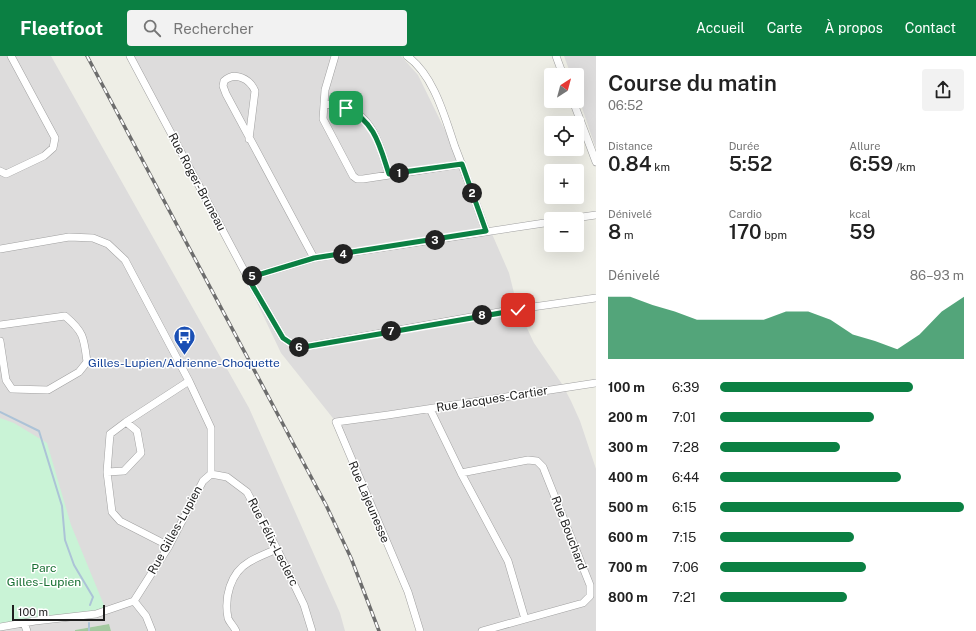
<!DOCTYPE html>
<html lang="fr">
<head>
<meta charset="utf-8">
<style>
	body { margin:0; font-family:"Public Sans",sans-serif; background:#f2f2f2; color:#222; height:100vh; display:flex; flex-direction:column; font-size:15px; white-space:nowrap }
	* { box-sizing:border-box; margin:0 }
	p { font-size:13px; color:#767676 }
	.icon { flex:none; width:22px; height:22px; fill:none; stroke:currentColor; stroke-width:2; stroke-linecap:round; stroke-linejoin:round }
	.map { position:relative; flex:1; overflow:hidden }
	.drawer { display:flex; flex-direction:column; background:#fff; width:380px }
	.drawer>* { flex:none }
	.needle { width:26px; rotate:36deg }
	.fabs { position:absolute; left:544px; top:12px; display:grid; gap:8px }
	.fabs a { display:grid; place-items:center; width:40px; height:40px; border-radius:4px; background:#fff; box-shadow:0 4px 16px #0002; font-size:20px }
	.scale { position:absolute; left:12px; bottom:10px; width:93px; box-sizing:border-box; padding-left:4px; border:2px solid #1f1f1f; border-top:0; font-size:11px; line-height:14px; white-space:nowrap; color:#1f1f1f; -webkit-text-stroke:3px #fff; paint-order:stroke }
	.pin { position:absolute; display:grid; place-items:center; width:34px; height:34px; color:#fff; margin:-17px; border-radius:8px; box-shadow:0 2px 6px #0006 }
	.km { position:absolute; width:20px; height:20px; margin:-10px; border-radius:50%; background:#222; color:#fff; font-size:11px; line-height:20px; text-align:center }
	.round { display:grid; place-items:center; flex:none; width:42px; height:42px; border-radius:4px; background:#f2f2f2 }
	.summary { display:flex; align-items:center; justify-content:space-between; height:68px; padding:0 12px }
	h1 { font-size:22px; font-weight:600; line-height:30px }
	.figures { display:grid; grid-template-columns:repeat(3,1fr); gap:6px; height:68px; padding:4px 12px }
	.figures div { display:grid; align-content:center }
	.figures b { font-size:20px; font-weight:600 }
	.figures small { font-size:11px; font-weight:400 }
	.figures p { font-size:11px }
	.chart { height:112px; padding:8px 12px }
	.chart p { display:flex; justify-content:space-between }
	.chart svg { width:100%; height:72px; margin-top:4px; fill:#0b8043; opacity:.7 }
	ul { padding:0 12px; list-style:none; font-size:13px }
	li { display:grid; grid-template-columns:64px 48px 1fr; align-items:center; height:30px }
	li i { height:10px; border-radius:5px; background:#0b8043 }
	header { display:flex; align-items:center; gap:24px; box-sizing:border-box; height:56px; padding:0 20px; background:#0b8043; color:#fff }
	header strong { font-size:19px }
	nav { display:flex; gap:22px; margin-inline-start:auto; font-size:14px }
	.search { width:280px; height:36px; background:#f2f2f2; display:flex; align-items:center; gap:10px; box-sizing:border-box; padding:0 14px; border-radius:4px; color:#767676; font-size:15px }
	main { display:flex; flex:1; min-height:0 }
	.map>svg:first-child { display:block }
	.residential { fill:#dddcdc }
	.forest { fill:#a3c9a0 }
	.park { fill:#c9f3d6 }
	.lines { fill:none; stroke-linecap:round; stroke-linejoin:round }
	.stream { stroke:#acc3d7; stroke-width:2 }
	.minor-casing { stroke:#a0a0a0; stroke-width:8 }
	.minor { stroke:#fff; stroke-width:7 }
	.rail-casing { stroke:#6d6d6d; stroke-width:3.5 }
	.rail { stroke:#fff; stroke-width:2; stroke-dasharray:6; stroke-linecap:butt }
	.route-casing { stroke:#fff; stroke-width:8 }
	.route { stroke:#0b8043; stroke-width:5 }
	.labels { text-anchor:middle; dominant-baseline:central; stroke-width:3; stroke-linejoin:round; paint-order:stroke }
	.street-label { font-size:12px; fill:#1f1f1f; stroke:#fff }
	.transit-label { font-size:12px; fill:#164399; stroke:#fff }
	.park-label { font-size:12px; fill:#197034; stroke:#fff }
</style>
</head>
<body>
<header>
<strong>Fleetfoot</strong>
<div class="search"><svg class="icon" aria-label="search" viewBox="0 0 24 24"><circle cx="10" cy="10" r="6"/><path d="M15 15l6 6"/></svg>Rechercher</div>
<nav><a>Accueil</a><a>Carte</a><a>À propos</a><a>Contact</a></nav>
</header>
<main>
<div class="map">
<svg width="596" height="575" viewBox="0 0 596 575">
	<rect width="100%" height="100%" fill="#eeeee6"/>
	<path class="residential" d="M0,0H51L249,352L340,557L345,575H111L109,568L75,574V575H0Z
		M127,0H401L418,19L462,109L509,217L518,253L534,287L562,328L571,345L580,365L596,413V575H422L336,366L281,297L252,236L156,57Z
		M564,0H596V93L577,37V19H571Z"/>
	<path class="forest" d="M109,568L111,575H75V574Z"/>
	<path class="park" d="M0,362L14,367L47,387L71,469L106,554L0,570Z"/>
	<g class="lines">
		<path class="stream" d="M0,356L39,375L62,450L65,484L74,509L93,541L90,549
			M89,575V567"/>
		<defs>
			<path id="minor" d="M130,0L248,222L283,282L298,292L505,255L596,242
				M335,0L325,34L323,63L353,120L357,123H363L462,108
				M407,0C434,19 445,62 455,91C466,119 476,147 486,175
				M556,0L563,19
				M573,45L596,106
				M324,48C331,49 338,49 345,51C374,61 381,93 389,119
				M249,83L255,35C250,23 235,15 224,25L223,30L226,38L314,202
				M0,115L6,118L44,100L53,92L55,82L11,0
				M568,163L596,159
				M0,193L69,181L93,182L108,188L125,204L189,325L211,372V418
				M248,222L314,202L551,166
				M0,269L65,260C84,276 84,282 87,306L79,316L48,334L12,333L6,324L0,285
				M430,353L461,417L508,505L525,563
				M107,416L124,415L141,397L137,375L126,366
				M461,417L528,404L537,405L543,411L590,529V540L583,547L482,575
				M211,418L227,421L247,436L277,493L304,549L312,575
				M169,490L120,465L112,456L107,416L110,378L126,366L189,325
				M134,545L146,560L152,575
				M24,567L27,575
				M0,571L35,565L96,558L134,545L169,490L203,425L211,418
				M236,575C234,570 229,566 228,562C224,542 230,517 249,506C257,501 268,497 277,493
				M420,575L408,536L336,366L388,359L596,327"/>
		</defs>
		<use href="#minor" class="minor-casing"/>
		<use href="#minor" class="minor"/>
		<defs>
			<path id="rail" d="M87,0L326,449L351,502L379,575"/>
		</defs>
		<use href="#rail" class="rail-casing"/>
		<use href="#rail" class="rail"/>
	</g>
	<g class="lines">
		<defs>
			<path id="route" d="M346,52C375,65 380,91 389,118L462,108L486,175L314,202L248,222L283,282L298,292L518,254"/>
		</defs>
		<use href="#route" class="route-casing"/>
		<use href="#route" class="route"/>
	</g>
	<defs>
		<symbol id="bus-pin" viewBox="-11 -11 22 30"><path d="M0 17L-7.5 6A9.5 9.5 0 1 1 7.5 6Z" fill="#1a4fb4" stroke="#fff"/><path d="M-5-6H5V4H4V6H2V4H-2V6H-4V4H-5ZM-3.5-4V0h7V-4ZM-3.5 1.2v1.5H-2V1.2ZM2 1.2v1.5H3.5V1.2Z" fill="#fff"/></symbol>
	</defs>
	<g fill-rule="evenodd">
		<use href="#bus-pin" x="172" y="268" width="25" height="34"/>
	</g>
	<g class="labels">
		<g class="street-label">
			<text transform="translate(197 126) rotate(62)">Rue Roger-Bruneau</text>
			<text transform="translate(492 343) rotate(-9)">Rue Jacques-Cartier</text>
			<text transform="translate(369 446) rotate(67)">Rue Lajeunesse</text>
			<text transform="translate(175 474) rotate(-61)">Rue Gilles-Lupien</text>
			<text transform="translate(569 477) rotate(69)">Rue Bouchard</text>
			<text transform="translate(273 486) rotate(63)">Rue Félix-Leclerc</text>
		</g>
		<g class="transit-label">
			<text x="184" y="307">Gilles-Lupien/Adrienne-Choquette</text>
		</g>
		<g class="park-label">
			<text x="44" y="512">Parc<tspan x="44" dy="14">Gilles-Lupien</tspan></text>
		</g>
	</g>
</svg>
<div class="fabs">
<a><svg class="needle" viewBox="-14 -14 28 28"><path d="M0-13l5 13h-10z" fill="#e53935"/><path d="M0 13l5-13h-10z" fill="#767676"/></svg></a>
<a><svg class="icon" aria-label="locate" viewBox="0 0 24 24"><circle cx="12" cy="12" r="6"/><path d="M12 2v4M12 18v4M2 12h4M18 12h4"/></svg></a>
<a>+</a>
<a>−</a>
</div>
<div class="scale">100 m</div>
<div class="pin" style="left:346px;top:52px;background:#1e9e55"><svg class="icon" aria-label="arrive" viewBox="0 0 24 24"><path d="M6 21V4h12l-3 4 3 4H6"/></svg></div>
<div class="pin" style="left:518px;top:254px;background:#d93025"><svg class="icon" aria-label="check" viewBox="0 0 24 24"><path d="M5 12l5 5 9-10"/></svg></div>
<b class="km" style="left:399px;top:117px">1</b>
<b class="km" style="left:472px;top:137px">2</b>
<b class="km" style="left:435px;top:184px">3</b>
<b class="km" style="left:343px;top:198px">4</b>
<b class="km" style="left:252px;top:220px">5</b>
<b class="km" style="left:299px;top:291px">6</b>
<b class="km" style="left:391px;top:275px">7</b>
<b class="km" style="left:482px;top:259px">8</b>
</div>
<section class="drawer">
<div class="summary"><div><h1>Course du matin</h1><p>06:52</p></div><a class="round"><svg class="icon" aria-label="share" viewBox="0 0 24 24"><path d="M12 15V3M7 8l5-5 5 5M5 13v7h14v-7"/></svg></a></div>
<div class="figures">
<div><p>Distance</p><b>0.84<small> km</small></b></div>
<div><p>Durée</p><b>5:52</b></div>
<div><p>Allure</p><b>6:59<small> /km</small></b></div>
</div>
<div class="figures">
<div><p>Dénivelé</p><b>8<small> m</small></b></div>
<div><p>Cardio</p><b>170<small> bpm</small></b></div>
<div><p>kcal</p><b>59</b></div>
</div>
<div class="chart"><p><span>Dénivelé</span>86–93 m</p>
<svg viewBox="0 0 160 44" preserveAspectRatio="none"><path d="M0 44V6L10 6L20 11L30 15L40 20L50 20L60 20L70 20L80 15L90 15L100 20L110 29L120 33L130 38L140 29L150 15L160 6V44z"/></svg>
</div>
<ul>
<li><b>100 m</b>6:39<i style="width:79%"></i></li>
<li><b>200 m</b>7:01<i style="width:63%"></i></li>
<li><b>300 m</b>7:28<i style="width:49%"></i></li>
<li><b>400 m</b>6:44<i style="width:74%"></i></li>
<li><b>500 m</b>6:15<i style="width:100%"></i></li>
<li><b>600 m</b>7:15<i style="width:55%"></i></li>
<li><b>700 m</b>7:06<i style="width:60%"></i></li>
<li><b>800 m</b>7:21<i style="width:52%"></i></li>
</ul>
</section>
</main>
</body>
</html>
